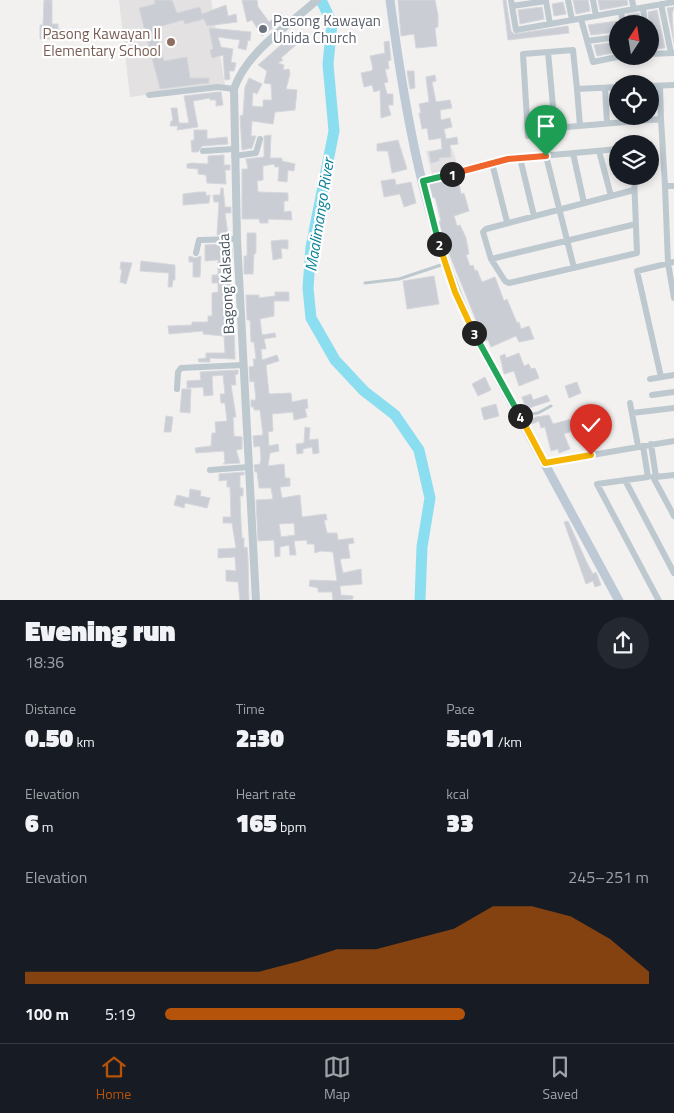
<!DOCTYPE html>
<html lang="en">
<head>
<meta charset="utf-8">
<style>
	body { margin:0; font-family:"Titillium Web",sans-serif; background:#242831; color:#f1f3f6; height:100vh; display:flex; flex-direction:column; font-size:19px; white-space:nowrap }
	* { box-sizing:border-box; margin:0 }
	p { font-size:16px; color:#9ea1a6 }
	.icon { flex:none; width:28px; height:28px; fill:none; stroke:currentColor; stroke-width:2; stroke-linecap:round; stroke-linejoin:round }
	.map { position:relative; height:600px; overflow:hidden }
	.drawer { display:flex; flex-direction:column; background:#171b24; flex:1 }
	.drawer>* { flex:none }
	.needle { width:32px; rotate:12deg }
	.fabs { position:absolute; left:609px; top:15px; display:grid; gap:10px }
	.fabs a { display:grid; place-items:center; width:50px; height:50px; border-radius:50%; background:#171b24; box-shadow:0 2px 8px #0003; font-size:25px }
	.pin { position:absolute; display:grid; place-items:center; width:42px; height:42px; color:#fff; margin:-51px -21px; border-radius:50% 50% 50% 0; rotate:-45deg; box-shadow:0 0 5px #0007 }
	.pin .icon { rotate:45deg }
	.km { position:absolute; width:25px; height:25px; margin:-12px; border-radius:50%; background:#222; color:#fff; font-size:14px; line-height:25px; text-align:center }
	.round { display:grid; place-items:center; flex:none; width:52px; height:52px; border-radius:26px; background:#242831 }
	.head { display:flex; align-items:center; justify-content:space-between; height:85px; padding:0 25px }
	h1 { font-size:28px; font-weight:800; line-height:38px }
	.figures { display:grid; grid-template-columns:repeat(3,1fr); gap:8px; height:85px; padding:5px 25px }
	.figures div { display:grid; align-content:center }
	.figures b { font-size:25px; font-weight:800 }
	.figures small { font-size:14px; font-weight:400 }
	.figures p { font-size:14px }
	.chart { height:140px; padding:10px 25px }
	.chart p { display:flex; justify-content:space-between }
	.chart svg { width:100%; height:90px; margin-top:5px; fill:#b45309; opacity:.7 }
	ul { padding:0 25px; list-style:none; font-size:16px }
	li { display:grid; grid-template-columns:80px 60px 1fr; align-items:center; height:38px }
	li i { height:12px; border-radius:6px; background:#b45309 }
	.tab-bar { display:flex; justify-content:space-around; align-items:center; height:70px; border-top:1px solid #363941; background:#171b24; font-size:14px; color:#9ea1a6 }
	.tab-bar a { display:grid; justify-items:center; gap:2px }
	.tab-bar .current { color:#b45309 }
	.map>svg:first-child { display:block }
	.education { fill:#e4e1e2 }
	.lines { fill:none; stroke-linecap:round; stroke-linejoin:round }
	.river { stroke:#8adeef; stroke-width:11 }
	.building { fill:#cacdd3; stroke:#d4d7dc; fill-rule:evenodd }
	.service { stroke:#bdc8cf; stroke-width:3 }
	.minor { stroke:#bdc8cf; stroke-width:6 }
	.tertiary { stroke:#bdc8cf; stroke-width:8 }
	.secondary { stroke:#bdc9d4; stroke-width:9 }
	.split-1-casing { stroke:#fff; stroke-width:10 }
	.split-2-casing { stroke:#fff; stroke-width:10 }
	.split-3-casing { stroke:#fff; stroke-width:10 }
	.split-4-casing { stroke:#fff; stroke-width:10 }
	.split-5-casing { stroke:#fff; stroke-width:10 }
	.split-1 { stroke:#f0652b; stroke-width:6 }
	.split-2 { stroke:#22a559; stroke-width:6 }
	.split-3 { stroke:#f5b400; stroke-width:6 }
	.split-4 { stroke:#22a559; stroke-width:6 }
	.split-5 { stroke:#f5b400; stroke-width:6 }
	.worship-dot { fill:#6b7280; stroke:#fff; stroke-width:2 }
	.education-dot { fill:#8d6e63; stroke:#fff; stroke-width:2 }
	.labels { text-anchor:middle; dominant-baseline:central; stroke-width:4.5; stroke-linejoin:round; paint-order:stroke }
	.worship-label { font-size:15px; fill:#5b616d; stroke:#fff; text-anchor:start }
	.education-label { font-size:15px; fill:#785e54; stroke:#fff; text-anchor:end }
	.street-label { font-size:15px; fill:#47545e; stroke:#fff }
	.water-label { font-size:16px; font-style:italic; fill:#098099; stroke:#fff }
</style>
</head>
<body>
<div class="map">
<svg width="674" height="601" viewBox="0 0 674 601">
	<rect width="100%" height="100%" fill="#f3f0f0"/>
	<path class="education" d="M119,0H211L225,85L130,97Z
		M452,148L459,169L432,174L426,151Z"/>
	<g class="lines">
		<path class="river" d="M321,0L332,23L328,64L334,131L311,247L308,288L311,318L335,360L364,391L395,415L419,450L430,498L422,547L420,601"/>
	</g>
	<path class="building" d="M44,0H52V24H58V29L70,30V39H40V25H43Z
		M154,0H172L177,13L200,7L202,14L226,5L228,16L236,14L237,22L207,26L204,19L185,24L183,20L155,28L164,61L187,57L190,78H209V83L160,89L139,8L155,4Z
		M242,0H257L258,7L269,22L281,13L285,19L262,36L252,20L247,22Z
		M398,0H435L438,15V27L435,28L437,46L416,48L414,34L401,36Z
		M503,0H506L511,31L514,34L568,26L569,33L508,40Z
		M573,0H588L590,11L576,14Z
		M598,0H627L628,5L600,10Z
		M563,2L566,14L554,16L552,4Z
		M542,7L544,19L520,24L518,10Z
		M674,7L672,14L674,43L667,8Z
		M657,10L665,48L652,49L648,12Z
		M639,13L640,24H628L627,15Z
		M617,21L618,32L591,35L588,25Z
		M209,28L251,32L250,41L248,40L246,50L238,48L240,40L218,37L221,47L233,49L231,62L236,63L234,71H229L230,79L225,80L223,55L212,58L210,50L213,49Z
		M290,37L296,45L281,58L283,60L278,63L284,65L283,70L289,69L290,74L286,89L297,90L295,110L275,112L273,124L252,121L251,136H256L252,148L242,150L240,116L243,115L245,87L249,78L262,84L257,94L253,92L252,106L263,107V100H272L271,84L264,83L267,71L258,65Z
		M389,41L391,60L388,61L389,69H385L388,82L384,83L387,94H393V105H388L391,115L381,118L380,90L374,92L372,85L364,87L361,73L371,71L373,69L370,56L385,53L384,42Z
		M618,42V52L597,56L594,45Z
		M407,71H414L415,88L410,89Z
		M435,75L436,81L432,82L436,102L450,100L452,108L440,110L441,120L450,118L452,127L444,129L446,139L457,137L458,144L450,145L451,157L439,158V161L431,163L429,152L442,149L441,138L429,140L427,128L422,129L419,113H421L419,104L429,102L426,77Z
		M218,92H221L223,105L216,106V100H210V98L193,101L198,127L177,130L178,126H170L171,121H173L171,108H177L179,123H189L184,96Z
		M194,130H207V139L227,137L228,144L202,146L198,152H192L191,141L194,140Z
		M271,135L270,158H282V161L295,164L294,171L288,170L287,182L278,181L279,167H275L274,164L263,166V180L257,181L258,192L288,193V201H284V212L291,211L292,220L268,219V223H260L259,219H242V169H248L246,159L264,157V136Z
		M398,140L407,169L392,173L388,151H377V144Z
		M224,155V165H230V170H225L226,184L207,183L206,175L198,174V169L187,168V164L192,163L208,164V156Z
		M458,177L461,194L464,193L469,211L454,216L457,226L460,225L466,238L469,254L466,255L470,266L473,265L475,271L477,270L482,282L495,277L504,301L507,299L517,323L519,322L521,329L529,326L534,339L519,342L516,336L491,347L488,340L485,341L480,330L448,251L439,222L441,221L435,197L433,198L429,184Z
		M395,179L396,185L411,182L416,203L404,207L400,194L384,197L381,181Z
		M221,188H223L225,207H231V213H225L228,234L217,235L219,202H214L213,195H220Z
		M199,192H206V196L210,195L209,203L183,205V194Z
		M247,233H256V253L254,254L253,274H244V256H247Z
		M282,240H288V249L281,248L282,258L273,260L271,241Z
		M227,244V248H232V259L231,291H225L227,301H231L232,306H228V318L230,328H234L235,359L210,358V362H199L198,359L206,358V353H225L224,336L203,334V331L169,334L168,326L192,325V322H208V316H212V293L218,292V283H212V275H218V260L205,261V245Z
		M189,256L195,258L201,256L200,277H193V262H189Z
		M141,261L175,265V280H173L172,287H168L169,273L140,271Z
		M121,262L132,263L126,284L120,282L122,269H120Z
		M434,276L439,304L407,309L403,281Z
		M275,292H289V301H274V316L260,319L262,335L275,333L276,337L264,339L266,349H261L262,360L277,355L279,361L266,365L269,394L291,393L292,402L307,399L308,408L305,409L307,417L294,420L293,412L272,414L273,431L268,432L269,446L278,444L279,451L270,453L268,466L284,464L285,478H290V486L280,487L282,498L300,495L302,517L326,514L327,520H324L327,533H337L338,540L353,538L354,543L348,544L350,558L340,559L343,573L361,569L362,584L340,586L341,595L353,596V599L333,601L332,592H318V588L309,586L310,580L337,581L333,552L321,551L315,553L314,544H307V540L294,541L296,555H290L289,545L280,547V556L275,557L274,540L258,541L256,500L273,499L271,488H259L257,472H255L254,465L260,464L261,458L260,446L254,447L253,436L263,435L260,410H254V407H251V400H256L254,381L250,382L249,367L254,366L253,359H256L254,342H251L250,320H247L246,295H259V298L275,296ZM294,523L295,535L281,537L279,524Z
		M519,353L524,366L529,364L531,369L535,368L539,378L519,386L514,371L504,374L500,356L505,354L506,358Z
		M238,370V374L235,375L236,385H231L236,417H233L234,436L242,437V449L236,450L240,463L223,464L225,462L224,451L196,453L195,448L211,446L212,433H216L215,422L227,421L225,403H221L220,394H225L223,375L212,376L213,395L204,396L203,387L187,388V381L201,380L200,372Z
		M485,377L491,390L478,396L472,384Z
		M577,382L581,393L569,398L565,386Z
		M182,389H191L190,413L180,412Z
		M531,394L533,400L547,395L550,401L526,409L522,397Z
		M496,404L499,416L484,420L481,408Z
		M549,415L553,424L586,415L589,425L564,434L570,449L559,453L558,449L551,451L545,427L541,428L539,421L532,424L530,418Z
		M166,416L173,417L171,432H164Z
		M305,427L310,428L309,440L318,439L319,453L313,454L312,447L303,449V453L297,454L296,444L304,443Z
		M244,472V475H240V488H243V496H240L241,522L242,538H244V548L247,547L248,559L249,601H240L238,582L226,581V570L236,571L235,557L218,558V549L236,548L232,523H223V517H231L230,487H227V480L219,481V474Z
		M190,489L201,491L200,496L210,498L207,508L185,503L184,508L174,505L177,495L189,498Z
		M568,521L587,563L593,574L596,572L601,585L595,587L593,581L586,584L564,522Z"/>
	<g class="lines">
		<path class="service" d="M365,283L399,279L444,264
			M521,416L538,413L551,406"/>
		<path class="minor" d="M511,0L516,30L674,2
			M568,0L572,20
			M593,0L596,16
			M632,0L634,9
			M661,4L671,53
			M512,6L546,1L550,24
			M643,8L645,24
			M621,12L623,24
			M581,19L593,62L622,56
			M587,41L618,37
			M650,54L674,53
			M650,86L674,85
			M660,86L661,119
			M605,88L607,123
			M577,89L580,126
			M149,95L218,87L234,89
			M555,128L661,119L665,186
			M528,131L555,128L548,52
			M528,136L523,54L573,50L577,89L618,87
			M203,151L234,149
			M599,151L611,196
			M573,153L584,203
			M234,156L256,153L260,139
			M546,156L574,268
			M520,158L534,216
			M492,163L507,222
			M634,176L637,253L509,283L505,281L491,259L483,232L486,229L634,190
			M423,181L508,159L618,149
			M674,186H665L668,263L674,298
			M196,253L199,240L237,239
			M491,259L636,224
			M661,377L637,271L674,262
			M650,379L674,375
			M177,389L178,372L181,368L243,365
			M652,395L674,392
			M630,403L638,446
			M632,413L674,408
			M651,444L656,477L674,475
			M643,446L648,477L597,484L659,601
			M545,463L674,441
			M210,470L249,467
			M653,477L674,516
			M625,480L674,573"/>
		<path class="tertiary" d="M256,601L237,239L234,89C247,51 288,26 317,0"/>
		<path class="secondary" d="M390,0C405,114 425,228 474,333L619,601"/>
	</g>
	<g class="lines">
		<defs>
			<path id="split-1" d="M452,174L508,159L546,156"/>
			<path id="split-2" d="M439,244L423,181L452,174"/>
			<path id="split-3" d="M439,244L455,292L474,333"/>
			<path id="split-4" d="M474,333L520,416"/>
			<path id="split-5" d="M520,416L545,463L591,455"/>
		</defs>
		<use href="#split-1" class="split-1-casing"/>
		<use href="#split-2" class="split-2-casing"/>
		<use href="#split-3" class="split-3-casing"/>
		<use href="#split-4" class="split-4-casing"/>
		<use href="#split-5" class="split-5-casing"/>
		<use href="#split-1" class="split-1"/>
		<use href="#split-2" class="split-2"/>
		<use href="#split-3" class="split-3"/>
		<use href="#split-4" class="split-4"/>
		<use href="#split-5" class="split-5"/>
	</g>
	<circle class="worship-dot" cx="263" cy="29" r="5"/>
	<circle class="education-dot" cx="171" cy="42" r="5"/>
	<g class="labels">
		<g class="worship-label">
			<text x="273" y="20">Pasong Kawayan<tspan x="273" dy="17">Unida Church</tspan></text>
		</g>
		<g class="education-label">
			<text x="161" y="33">Pasong Kawayan II<tspan x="161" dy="17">Elementary School</tspan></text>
		</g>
		<g class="street-label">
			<text transform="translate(226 284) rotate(-93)">Bagong Kalsada</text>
		</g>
		<g class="water-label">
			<text transform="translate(319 215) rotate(-81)">Maalimango River</text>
		</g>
	</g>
</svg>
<div class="fabs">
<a><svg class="needle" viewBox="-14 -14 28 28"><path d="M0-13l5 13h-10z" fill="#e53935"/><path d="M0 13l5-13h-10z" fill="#9ea1a6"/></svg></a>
<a><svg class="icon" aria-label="locate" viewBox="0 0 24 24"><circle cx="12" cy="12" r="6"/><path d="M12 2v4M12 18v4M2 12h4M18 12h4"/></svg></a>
<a><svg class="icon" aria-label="layers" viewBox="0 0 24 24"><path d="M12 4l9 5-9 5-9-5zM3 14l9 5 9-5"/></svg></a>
</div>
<div class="pin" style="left:546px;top:156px;background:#1e9e55"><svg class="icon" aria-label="arrive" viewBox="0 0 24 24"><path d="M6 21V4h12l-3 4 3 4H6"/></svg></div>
<div class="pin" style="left:591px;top:455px;background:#d93025"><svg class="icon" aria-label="check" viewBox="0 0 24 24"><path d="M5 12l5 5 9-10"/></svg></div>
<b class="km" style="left:452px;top:174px">1</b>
<b class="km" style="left:439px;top:244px">2</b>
<b class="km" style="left:474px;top:333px">3</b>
<b class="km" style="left:520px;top:416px">4</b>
</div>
<section class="drawer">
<div class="head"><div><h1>Evening run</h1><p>18:36</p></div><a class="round"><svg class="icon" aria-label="share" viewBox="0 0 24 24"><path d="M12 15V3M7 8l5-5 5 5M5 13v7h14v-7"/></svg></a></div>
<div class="figures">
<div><p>Distance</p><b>0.50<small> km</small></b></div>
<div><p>Time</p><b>2:30</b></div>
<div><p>Pace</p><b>5:01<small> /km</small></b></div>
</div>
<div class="figures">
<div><p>Elevation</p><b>6<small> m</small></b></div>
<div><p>Heart rate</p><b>165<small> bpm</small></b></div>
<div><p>kcal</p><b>33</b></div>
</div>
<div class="chart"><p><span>Elevation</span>245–251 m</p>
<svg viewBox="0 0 160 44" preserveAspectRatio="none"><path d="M0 44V38L10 38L20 38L30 38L40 38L50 38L60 38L70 33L80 27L90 27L100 22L110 17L120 6L130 6L140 11L150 22L160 38V44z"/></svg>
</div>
<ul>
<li><b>100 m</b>5:19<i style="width:62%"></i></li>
</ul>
</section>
<nav class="tab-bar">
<a class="current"><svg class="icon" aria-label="home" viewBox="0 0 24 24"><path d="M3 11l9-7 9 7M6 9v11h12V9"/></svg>Home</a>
<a><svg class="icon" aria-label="map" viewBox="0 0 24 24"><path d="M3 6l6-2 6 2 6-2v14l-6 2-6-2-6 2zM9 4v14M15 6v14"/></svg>Map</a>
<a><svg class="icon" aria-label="saved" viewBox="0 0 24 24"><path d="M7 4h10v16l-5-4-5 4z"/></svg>Saved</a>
</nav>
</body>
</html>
